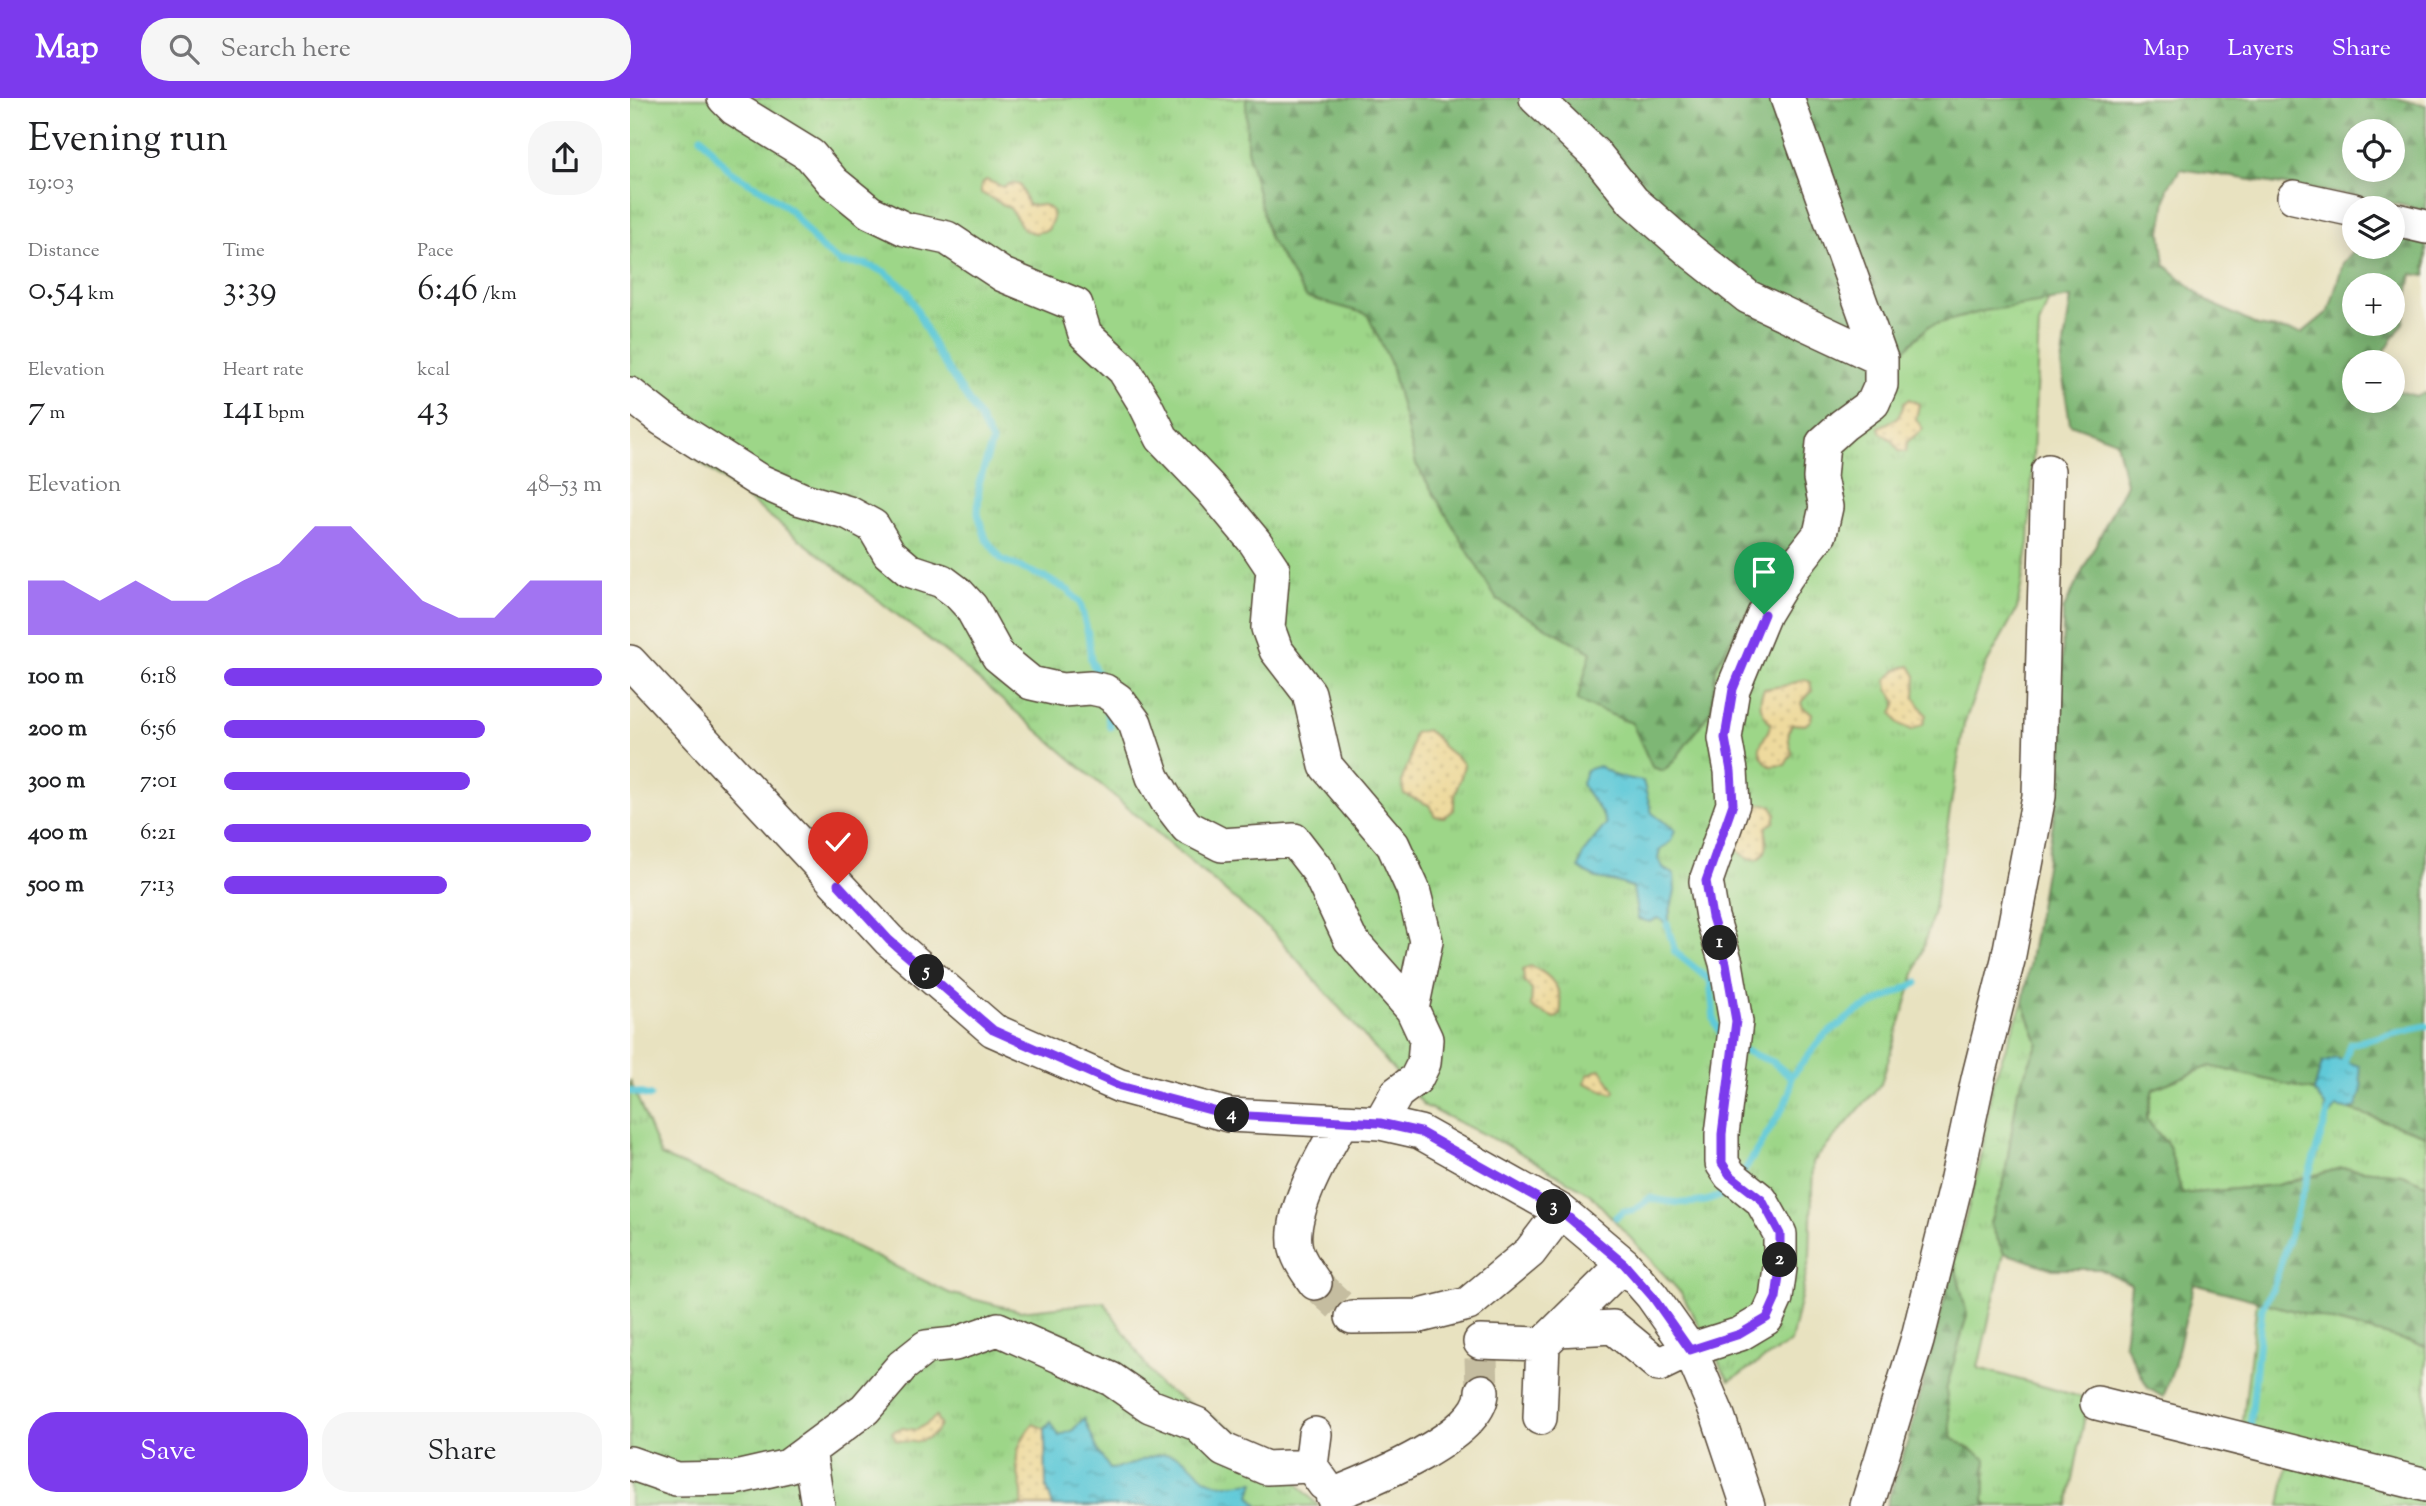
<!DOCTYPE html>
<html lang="en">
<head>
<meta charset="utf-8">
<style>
	body { margin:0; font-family:"Sorts Mill Goudy",serif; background:#f6f6f6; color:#202124; height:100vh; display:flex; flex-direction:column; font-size:26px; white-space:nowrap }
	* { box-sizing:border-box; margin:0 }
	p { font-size:23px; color:#757577 }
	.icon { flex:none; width:38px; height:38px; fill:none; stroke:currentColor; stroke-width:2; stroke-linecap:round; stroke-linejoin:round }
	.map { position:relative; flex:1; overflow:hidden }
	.side { display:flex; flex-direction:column; background:#fff; width:630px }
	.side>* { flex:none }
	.tools { position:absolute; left:1712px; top:21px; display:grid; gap:14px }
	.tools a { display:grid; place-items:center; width:63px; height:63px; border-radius:50%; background:#fff; box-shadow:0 4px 18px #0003; font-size:35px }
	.pin { position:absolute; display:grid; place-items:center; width:60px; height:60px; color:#fff; margin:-72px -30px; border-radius:50% 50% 50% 0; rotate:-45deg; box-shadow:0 0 7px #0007 }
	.pin .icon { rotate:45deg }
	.km { position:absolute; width:35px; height:35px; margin:-18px; border-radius:50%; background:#222; color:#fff; font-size:19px; line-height:35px; text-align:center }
	.round { display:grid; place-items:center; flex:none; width:74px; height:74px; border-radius:28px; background:#f6f6f6 }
	.headline { display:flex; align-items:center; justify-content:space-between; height:119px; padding:0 28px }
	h1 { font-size:38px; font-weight:600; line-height:52px }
	.figures { display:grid; grid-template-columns:repeat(3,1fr); gap:10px; height:119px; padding:7px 28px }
	.figures div { display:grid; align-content:center }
	.figures b { font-size:35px; font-weight:600 }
	.figures small { font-size:19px; font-weight:400 }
	.figures p { font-size:19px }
	.chart { height:196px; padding:14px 28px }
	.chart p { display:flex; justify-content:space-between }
	.chart svg { width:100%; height:126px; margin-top:7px; fill:#7c3aed; opacity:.7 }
	.button { display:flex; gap:14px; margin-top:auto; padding:14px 28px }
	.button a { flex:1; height:80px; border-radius:28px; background:#7c3aed; color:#fff; font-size:28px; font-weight:600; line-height:80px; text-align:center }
	.button a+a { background:#f6f6f6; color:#202124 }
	ul { padding:0 28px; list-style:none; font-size:23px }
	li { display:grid; grid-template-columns:112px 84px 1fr; align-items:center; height:52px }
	li i { height:18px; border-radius:9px; background:#7c3aed }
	header { display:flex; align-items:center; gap:42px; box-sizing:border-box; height:98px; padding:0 35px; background:#7c3aed; color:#fff }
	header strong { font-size:33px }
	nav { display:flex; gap:38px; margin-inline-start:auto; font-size:24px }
	.search { width:490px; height:63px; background:#f6f6f6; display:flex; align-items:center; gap:18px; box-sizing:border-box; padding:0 24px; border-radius:28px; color:#757577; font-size:26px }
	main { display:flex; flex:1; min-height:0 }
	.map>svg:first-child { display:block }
	.grass { fill:url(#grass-tufts); stroke:#6c8053; stroke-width:2 }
	.forest { fill:url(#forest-firs); stroke:#5c7049; stroke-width:2; fill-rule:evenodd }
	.sand { fill:url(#sand-dots); stroke:#94825e; stroke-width:2 }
	.water { fill:url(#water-ripples); stroke:#4c7a7b; stroke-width:2 }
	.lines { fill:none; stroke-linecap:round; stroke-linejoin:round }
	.stream { stroke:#5ec9d8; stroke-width:7 }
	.minor-tunnel { stroke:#c5bda0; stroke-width:33; stroke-dasharray:33 17; stroke-linecap:butt }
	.minor-casing { stroke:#554636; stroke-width:36 }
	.minor { stroke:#fff; stroke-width:33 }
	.route-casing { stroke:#fff; stroke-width:14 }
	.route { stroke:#7c3aed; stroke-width:9 }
</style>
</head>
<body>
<header>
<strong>Map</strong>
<div class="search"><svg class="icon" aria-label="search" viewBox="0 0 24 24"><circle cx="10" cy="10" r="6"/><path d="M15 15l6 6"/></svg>Search here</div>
<nav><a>Map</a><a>Layers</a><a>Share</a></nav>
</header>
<main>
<section class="side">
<div class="headline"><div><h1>Evening run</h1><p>19:03</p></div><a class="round"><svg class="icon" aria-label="share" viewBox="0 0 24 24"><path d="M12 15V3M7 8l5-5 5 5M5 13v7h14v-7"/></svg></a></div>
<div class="figures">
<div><p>Distance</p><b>0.54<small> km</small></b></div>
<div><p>Time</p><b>3:39</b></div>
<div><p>Pace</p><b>6:46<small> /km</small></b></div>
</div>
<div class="figures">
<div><p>Elevation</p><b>7<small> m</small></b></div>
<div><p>Heart rate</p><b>141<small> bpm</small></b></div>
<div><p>kcal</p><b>43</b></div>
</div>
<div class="chart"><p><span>Elevation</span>48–53 m</p>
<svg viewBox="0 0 160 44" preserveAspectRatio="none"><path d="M0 44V25L10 25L20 32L30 25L40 32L50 32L60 25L70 19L80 6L90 6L100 19L110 32L120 38L130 38L140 25L150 25L160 25V44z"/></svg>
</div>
<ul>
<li><b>100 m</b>6:18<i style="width:100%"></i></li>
<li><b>200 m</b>6:56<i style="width:69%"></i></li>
<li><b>300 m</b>7:01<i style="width:65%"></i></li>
<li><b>400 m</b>6:21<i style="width:97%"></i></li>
<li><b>500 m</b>7:13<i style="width:59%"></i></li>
</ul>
<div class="button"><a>Save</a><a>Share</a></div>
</section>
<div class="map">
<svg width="1796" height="1408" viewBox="0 0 1796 1408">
	<defs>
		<pattern id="grass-tufts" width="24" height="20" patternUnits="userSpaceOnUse" patternTransform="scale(1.75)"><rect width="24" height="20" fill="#9dd688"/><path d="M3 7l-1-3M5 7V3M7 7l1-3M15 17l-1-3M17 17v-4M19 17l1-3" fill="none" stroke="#88b875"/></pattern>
		<pattern id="forest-firs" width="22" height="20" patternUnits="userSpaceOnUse" patternTransform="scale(1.75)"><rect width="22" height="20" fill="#7eb774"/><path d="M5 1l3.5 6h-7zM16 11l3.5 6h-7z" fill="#68955f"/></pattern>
		<pattern id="sand-dots" width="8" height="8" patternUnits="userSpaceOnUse" patternTransform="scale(1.75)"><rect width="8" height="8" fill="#eeda9e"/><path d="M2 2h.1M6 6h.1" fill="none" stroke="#cdbb88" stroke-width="1.8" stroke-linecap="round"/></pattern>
		<pattern id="water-ripples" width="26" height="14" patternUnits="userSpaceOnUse" patternTransform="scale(1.75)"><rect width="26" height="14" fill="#5ec9d8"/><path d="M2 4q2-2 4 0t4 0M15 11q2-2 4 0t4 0" fill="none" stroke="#4fa3af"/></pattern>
	</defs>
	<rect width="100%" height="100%" fill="#f7f3e8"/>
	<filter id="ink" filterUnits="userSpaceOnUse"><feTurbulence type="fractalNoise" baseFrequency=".0143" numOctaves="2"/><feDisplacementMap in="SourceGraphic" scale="14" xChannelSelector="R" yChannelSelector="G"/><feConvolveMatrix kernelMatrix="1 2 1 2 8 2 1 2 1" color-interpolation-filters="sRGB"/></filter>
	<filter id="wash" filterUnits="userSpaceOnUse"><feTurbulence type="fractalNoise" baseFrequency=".00686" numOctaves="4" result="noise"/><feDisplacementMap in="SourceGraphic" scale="28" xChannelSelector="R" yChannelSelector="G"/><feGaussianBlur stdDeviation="1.57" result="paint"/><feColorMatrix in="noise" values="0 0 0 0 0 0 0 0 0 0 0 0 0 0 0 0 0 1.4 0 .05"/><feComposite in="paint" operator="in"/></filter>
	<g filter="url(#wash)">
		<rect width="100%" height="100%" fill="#e8e2c0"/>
		<path class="grass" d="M0,0H1497L1409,227L1399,445L1387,511L1355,569L1334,626L1303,817L1251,986L1183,1064L1180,1158L1161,1244L1099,1283L1052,1196L961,1097L882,1050L795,1008L644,835L323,560L0,310Z
			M1393,904L1408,945L1388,992L1374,1084L1360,1125L1374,1155L1348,1270L1458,1301L1438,1408H1359L1354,1403L1356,1361L1322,1340L1316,1292L1337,1217L1324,1163L1350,1066L1362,986Z
			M1580,968L1684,993L1695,1008V1016L1706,1009L1720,1012L1796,1037V1086L1772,1076L1712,1070L1647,1087L1552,1096L1539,1048L1516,1022L1523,991Z
			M0,982L31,1058L156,1109L226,1149L319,1195L390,1213L474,1204L530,1288L635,1350L688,1408H0Z
			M1627,1203L1796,1248V1374L1612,1330Z
			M1659,1359L1796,1393V1408H1650Z"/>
		<path class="forest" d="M616,0H1765L1796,7V113L1750,102L1551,71L1538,89L1531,134L1535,167L1577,203L1628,228L1672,235L1699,213L1713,165L1727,149H1762V131L1796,139V178L1782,176L1773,225L1749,262L1750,264H1724V303H1762V291L1786,298L1796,295V1037L1721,1012L1727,1008L1692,965L1684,993L1580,968L1523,991L1516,1021L1539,1048L1552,1096L1647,1087L1712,1070L1772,1076L1796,1086V1248L1564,1186L1544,1269L1533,1299L1518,1290L1494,1245L1501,1186L1470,1171H1423L1374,1155L1360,1125L1374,1084L1388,992L1408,945L1393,904L1431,678L1433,512L1496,386L1486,343L1440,326L1431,267L1441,200L1354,213L1299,228L1225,300L1183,422L1110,525L1086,569L1081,612L1044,663L1033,673L1022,669L1002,625L947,603L961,554L867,502L786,366L760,264L737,216L676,199L639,140L617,51ZM1724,33H1762V72H1724ZM1724,187H1762V226H1724Z
			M1324,1163L1337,1217L1316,1292L1322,1340L1356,1361L1354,1403L1359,1408H1256L1280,1336Z"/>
		<path class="sand" d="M356,82L373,89L382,85L390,87L398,107H414L421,112L423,120L418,132L405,135L394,132L380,110L351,95V87Z
			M1279,301L1289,306L1286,321L1293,331L1277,344L1276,354L1269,353L1263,343L1251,335L1249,329C1263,323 1271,320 1274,305Z
			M1280,568L1286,578L1285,600L1296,617L1293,626L1282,632L1269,626L1262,615L1267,604L1258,591L1256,582L1268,571Z
			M1175,581L1180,584L1182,593L1171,605L1173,610L1182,615L1181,622L1175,627L1162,626C1156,635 1159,645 1162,655L1155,667L1140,668C1120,650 1134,646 1141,626C1131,614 1127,606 1134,591L1159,587Z
			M796,632C809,639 807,644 816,651C823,657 828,660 834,666C831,686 823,690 824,712L814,719L805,718L799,707L774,696C769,681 774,677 779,664C782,658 780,645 784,635Z
			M1134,706L1142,708L1146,715L1144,724L1136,729C1134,743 1142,751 1128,761L1117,760L1108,752L1106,741L1116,732L1118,715L1122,708Z
			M900,868C922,876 935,894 930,917L925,920L905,912L901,908L902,892L894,883L893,872Z
			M969,971L972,973L985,993L983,996L954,985L958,977Z
			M306,1319L310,1327C302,1344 283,1346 266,1342L262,1334L271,1330L287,1332Z
			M403,1326L415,1331L416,1387L423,1408H391C395,1395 388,1381 387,1368C385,1353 393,1337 403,1326Z"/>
		<path class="water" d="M969,668L986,678L1013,683L1022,715L1045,732L1041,743L1030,752L1028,761L1035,772L1044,776L1045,793L1037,826L1028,820L1020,824L1008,821L1003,790C981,779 968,786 949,770L953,755L976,726C971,708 960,703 952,686L956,672Z
			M1706,960L1729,968L1732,991L1727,1008L1720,1012L1706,1009L1701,1017L1695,1016V1008L1684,993L1692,965Z
			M454,1320L469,1355L480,1371C501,1371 522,1352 544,1357C558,1360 564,1372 575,1380C588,1390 609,1385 624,1384L620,1397L629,1408H423L416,1387L415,1331L421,1324L429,1338L443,1332Z"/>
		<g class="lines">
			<path class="stream" d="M71,39L99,73L138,95L161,113L190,149L211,165L235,166L255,174L277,192L308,256L349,319L362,344L349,385L348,416L356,441L372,462L416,480L439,493L450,505L458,536L461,562L469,581
				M475,606L480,629
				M1037,826L1045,854L1080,882L1084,922L1092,938
				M1110,951L1143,964L1161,979
				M1712,971L1720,946L1796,928
				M0,993L20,998
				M1113,1075L1154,1008L1160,993L1161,979L1193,939L1226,914L1287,885
				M986,1119L994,1113H1003L1020,1100C1044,1106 1083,1110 1100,1089
				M1620,1331L1632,1210L1643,1190L1700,1009"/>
		</g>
	</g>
	<g filter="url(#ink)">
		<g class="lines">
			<path class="minor-tunnel" d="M685,1185L722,1219
				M851,1260L852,1293"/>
			<defs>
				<path id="minor" d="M94,0L105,11L180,57L203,84L240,114L275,131L317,140L373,177L446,207L455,236L494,272L515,306L532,340L580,390L625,444L643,471L638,530L646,552L679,595L696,668L763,747L783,791L796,843L782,911L796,941L794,965L786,981L767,995L750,1025
					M906,0L967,58L1003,103L1059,152L1118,199L1251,261
					M1664,99L1724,112
					M1762,121L1796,129
					M0,296L32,321L128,382L171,401L219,415L243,428L259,455L279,472L312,483L328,495L341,509L368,558L401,585L432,592L461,590L475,593L488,602L505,625L523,679L537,703L557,729L592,747L664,742L688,773L720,841L782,911
					M0,564L259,842L363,932L490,988L599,1017L750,1025L790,1034L931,1113L994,1166L1022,1198L1060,1252L1088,1318L1118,1408
					M685,1185C678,1175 669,1163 666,1151C657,1116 695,1053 712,1023
					M722,1219L790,1218L838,1206L900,1154L931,1113
					M928,1232L983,1229L1029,1267L1060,1252L1110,1236L1137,1220L1146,1200L1150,1170V1136L1131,1102L1100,1077L1092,1065V1036L1106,924L1096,865L1082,819L1076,783L1103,706L1101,673L1095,640L1103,591L1134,516L1157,478L1190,436L1196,409L1190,380L1193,345L1213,327L1243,305L1251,287V261L1157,0
					M850,1244L913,1246
					M1467,1305L1796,1387
					M910,1320L913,1246L994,1166
					M685,1336L681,1368L694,1386
					M179,1352L188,1408
					M0,1365L46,1381L105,1380L158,1368L235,1311L272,1268L296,1249L325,1246L368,1231L481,1281L520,1308L567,1326L594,1352L636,1370L681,1368
					M702,1397C738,1383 854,1337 852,1293
					M1237,1408L1287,1243L1325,1089L1348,981L1378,862L1409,698L1418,373"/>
			</defs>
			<use href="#minor" class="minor-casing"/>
			<use href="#minor" class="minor"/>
		</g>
	</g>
	<g class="lines" filter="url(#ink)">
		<defs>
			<path id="route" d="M208,786L259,842L363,932L490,988L599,1017L750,1025L790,1034L931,1113L994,1166L1022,1198L1060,1252L1110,1236L1137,1220L1146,1200L1150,1170V1136L1132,1102L1100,1077L1092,1065V1036L1106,923L1096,865L1082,819L1076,783L1103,706L1101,673L1095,640L1103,591L1134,516"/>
		</defs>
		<use href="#route" class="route-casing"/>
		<use href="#route" class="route"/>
	</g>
</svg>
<div class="tools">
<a><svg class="icon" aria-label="locate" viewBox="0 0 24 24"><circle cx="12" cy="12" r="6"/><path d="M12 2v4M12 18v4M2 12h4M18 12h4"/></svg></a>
<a><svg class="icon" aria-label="layers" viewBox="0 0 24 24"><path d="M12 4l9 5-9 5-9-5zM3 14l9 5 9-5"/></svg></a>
<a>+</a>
<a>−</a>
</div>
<div class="pin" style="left:1134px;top:516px;background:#1e9e55"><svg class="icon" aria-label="arrive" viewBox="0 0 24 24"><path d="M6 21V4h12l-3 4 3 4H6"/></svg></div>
<div class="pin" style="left:208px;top:786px;background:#d93025"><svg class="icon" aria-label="check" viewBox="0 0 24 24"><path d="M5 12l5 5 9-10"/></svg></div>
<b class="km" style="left:1090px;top:845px">1</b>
<b class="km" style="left:1150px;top:1162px">2</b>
<b class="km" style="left:924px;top:1109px">3</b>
<b class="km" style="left:602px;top:1017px">4</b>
<b class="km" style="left:297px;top:874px">5</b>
</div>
</main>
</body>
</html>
